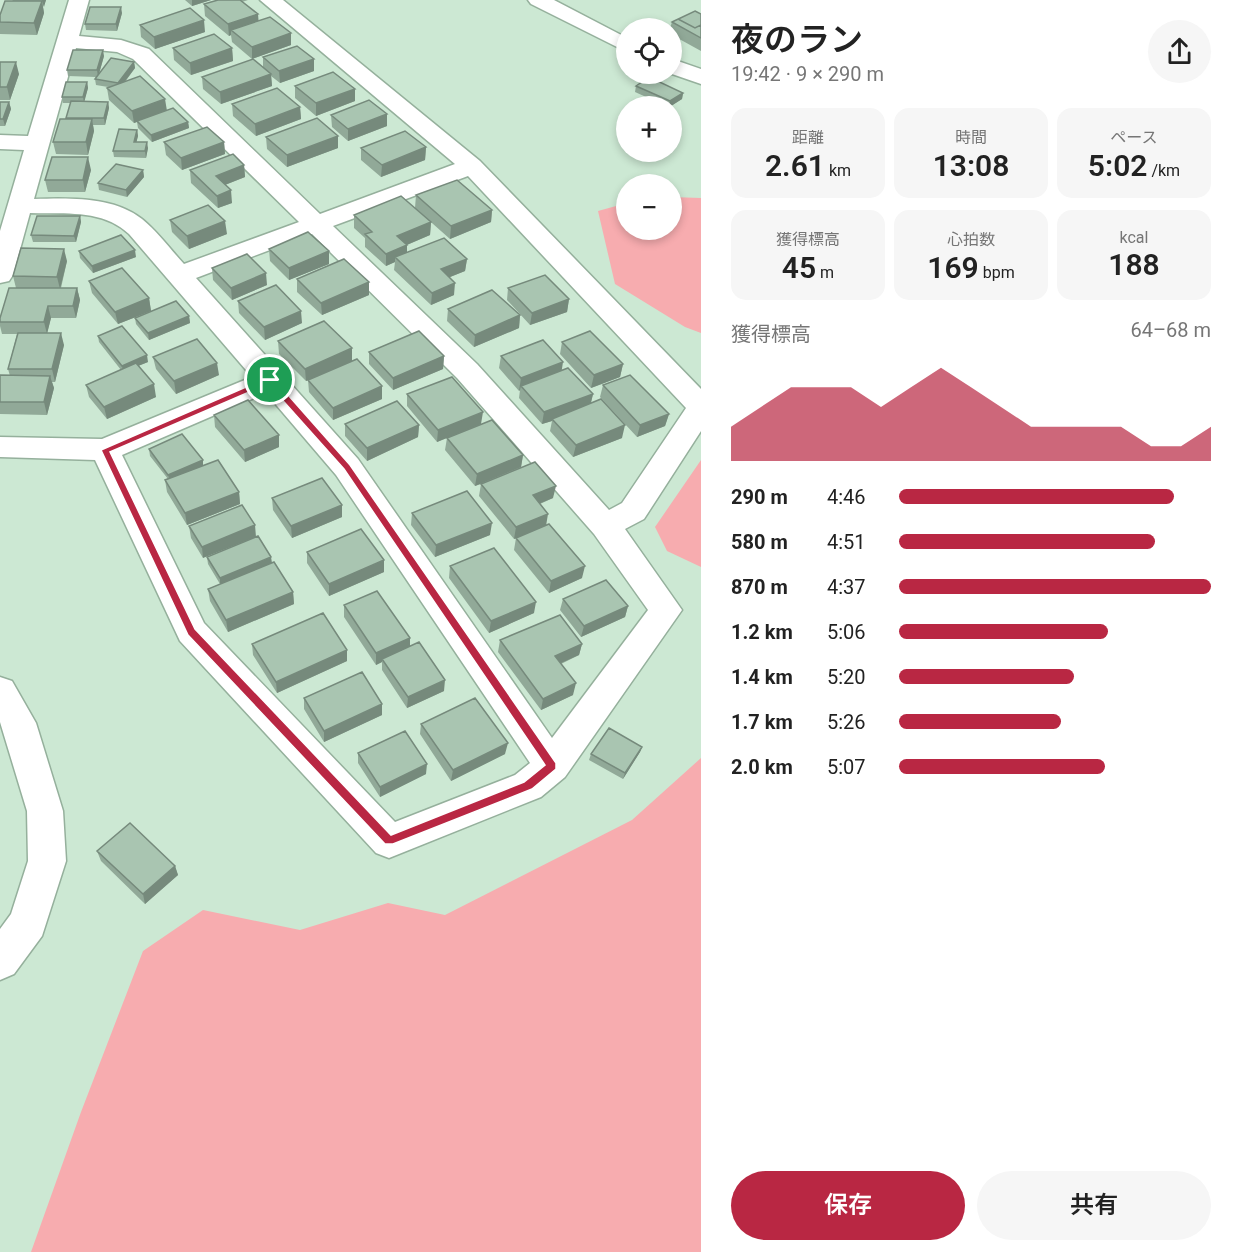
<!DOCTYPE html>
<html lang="ja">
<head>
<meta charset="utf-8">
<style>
	body { margin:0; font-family:Roboto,"Noto Sans JP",sans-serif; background:#f6f6f6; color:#222; height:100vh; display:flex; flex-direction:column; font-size:22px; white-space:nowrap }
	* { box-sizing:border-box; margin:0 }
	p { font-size:20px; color:#767676 }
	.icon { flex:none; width:33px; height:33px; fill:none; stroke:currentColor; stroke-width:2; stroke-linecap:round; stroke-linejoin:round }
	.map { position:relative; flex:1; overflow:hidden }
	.sheet { display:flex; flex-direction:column; background:#fff; width:540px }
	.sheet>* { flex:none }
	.tools { position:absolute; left:616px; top:18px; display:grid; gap:12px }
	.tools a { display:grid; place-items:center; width:66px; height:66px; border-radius:50%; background:#fff; box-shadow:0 3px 9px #0003; font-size:30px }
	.pin { position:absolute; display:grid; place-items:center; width:51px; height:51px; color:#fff; margin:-26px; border:3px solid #fff; border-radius:50%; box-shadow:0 2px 6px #0007 }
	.round { display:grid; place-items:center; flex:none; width:63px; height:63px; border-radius:32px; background:#f6f6f6 }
	.head { display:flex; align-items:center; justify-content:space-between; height:102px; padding:0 30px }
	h1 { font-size:33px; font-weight:600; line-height:45px }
	.stats { display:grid; grid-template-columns:repeat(3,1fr); gap:9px; height:102px; padding:6px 30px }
	.stats div { display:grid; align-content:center; border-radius:15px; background:#f6f6f6; text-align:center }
	.stats b { font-size:30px; font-weight:600 }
	.stats small { font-size:16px; font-weight:400 }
	.stats p { font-size:16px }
	.chart { height:168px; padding:12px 30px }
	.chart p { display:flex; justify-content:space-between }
	.chart svg { width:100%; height:108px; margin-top:6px; fill:#b92743; opacity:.7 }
	.primary-button { display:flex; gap:12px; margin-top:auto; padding:12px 30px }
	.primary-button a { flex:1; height:69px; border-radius:36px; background:#b92743; color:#fff; font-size:24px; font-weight:600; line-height:69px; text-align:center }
	.primary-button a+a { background:#f6f6f6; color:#222 }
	ul { padding:0 30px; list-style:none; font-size:20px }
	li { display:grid; grid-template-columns:96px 72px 1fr; align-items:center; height:45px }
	li i { height:15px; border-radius:8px; background:#b92743 }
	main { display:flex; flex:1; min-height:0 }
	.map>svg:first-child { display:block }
	.green { fill:#f7acaf }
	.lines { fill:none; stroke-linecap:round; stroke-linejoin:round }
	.minor-casing { stroke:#95b09c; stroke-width:3 }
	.minor { fill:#fff; fill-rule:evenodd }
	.wall { fill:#91a998 }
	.shaded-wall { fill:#768a7c }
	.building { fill:#a9c5b1; stroke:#768a7c; stroke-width:1.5 }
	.route { fill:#b92743; stroke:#fff; stroke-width:1.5; fill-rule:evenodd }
</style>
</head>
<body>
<main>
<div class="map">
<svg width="701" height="1252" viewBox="0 0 701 1252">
	<rect width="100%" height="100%" fill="#cce8d3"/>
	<path class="green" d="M672,197L701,198V333L685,327L615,284L598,211L627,203V230H672Z
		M701,460V567L667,551L655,527Z
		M701,758V1252H31L81,1112L143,951L203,910L300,930L388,903L445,915L632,820Z"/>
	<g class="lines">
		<defs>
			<path id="minor" d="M69,0H89L79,36L121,40L149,49L320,214L455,164L260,0H283L480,161L701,389V431L644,519L625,529L682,610L565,777L541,797L389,858L376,853L180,641L95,460L0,457V437L102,439L252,377L129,234C103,209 64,214 30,213L13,275L9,281L0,283V231L24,150L0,149V135L28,136ZM76,48L117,52L133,59L299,222L184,264C170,249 158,232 142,219C113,196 69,198 34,199ZM468,176L686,408L622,503L609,510L477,364L333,226ZM312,234L457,378L594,534L648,610L552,738L358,459L196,278ZM266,393L336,475L530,763L515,775L395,822L204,623L122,455Z
				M528,0H554L627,38V52L531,4Z
				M672,59L701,69V84L672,74Z
				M0,677L12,681L36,723L63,811L66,861L42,936L14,974L0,980V929L11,914L28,861L27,811L0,722Z"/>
		</defs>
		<use href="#minor" class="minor-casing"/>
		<use href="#minor" class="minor"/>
	</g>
	<path class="wall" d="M13,0H46L43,7L44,13L37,35L0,34V15Z
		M185,0H211L192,6Z
		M218,0H248L242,2L258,14V21L291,33V45L252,59L232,42L231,35L229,36L205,16L204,4Z
		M122,13L117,31L86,30L85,24Z
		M701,14V51L672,35V28H670L672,22Z
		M140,25L205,32L155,49L141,37Z
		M173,48H232L233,61L191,75L174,60Z
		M104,56L99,74L134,62L135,68L125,82L167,111L188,122L189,128L152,142L138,128L137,122L134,123L109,100L107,88L108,87L96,85L95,79L96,77L68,76L67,70Z
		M263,57L314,71L280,83L271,76L272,86L221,104L203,89L202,77L263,68Z
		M0,62L19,74L10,100H0Z
		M87,82L88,88L84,101L108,102L109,108L105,125H93L94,131L88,155L56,154L53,142L67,119L71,103H63L62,97Z
		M295,86L355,101L316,116L295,98Z
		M636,86L683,93L682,99L671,106H666L635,92Z
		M0,102H9L11,109L5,126H0Z
		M232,104L300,107L301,119L256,136L233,116Z
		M331,115L387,126L348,141L332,127Z
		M137,130L138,136L136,142L148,148L146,158L114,157L113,151Z
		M266,137L338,148L287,167L267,149Z
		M164,142H224L225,154L182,170L166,155Z
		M426,147L425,160L381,177L361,160V148Z
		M244,165L245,177L225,185L232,203L218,208L191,183L190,170Z
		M91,170L85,192H48L45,180Z
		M143,170L144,177L127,197L99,190L98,183Z
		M416,195L492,210L491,222L450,239L415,208Z
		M354,215L431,222L430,235L407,245V252L467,259L465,271L450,277L454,295L431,305L394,270L395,262L386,266L365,247V238L354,228Z
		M80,216L81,222L76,242H33L31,235Z
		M170,220L227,234L189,249L172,232Z
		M269,249L329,264L289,280L270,261Z
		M79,251L136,257L93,273L80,258Z
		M67,261L61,288H77L80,300L76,318H51L47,333L64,345L55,382H52L54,388L47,415L0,414V375L10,376L8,369L17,334H2L0,326V318L16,288L13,276Z
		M212,268L267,285L232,300L213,280Z
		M297,279L369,282V295L322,315L297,292Z
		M89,281L149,298L151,311L118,324L92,293Z
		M508,288L569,299L567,312L530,325L507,300Z
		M238,301L302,323L265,340L239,313Z
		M448,309L520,315L519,328L474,347L447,321Z
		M189,316L190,323L149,340L136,324L135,318Z
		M98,336L148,362L138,366L156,397L107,419L89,397L86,385L121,370L99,342Z
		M278,341L352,361L324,373L382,399L333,420L309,392L308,380L306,381L279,354Z
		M562,342L623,364L620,377L591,388L560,354Z
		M369,352L444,356L443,369L393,390L369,364Z
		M501,356L562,370L593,394L591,403L622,438L573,457L550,431L552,421L542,424L519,398L520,390L519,391L499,368Z
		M153,357L219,375L176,394L156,369Z
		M603,385L669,414L665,426L637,437L600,397Z
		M407,394L481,424L523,455L521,467L553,498L540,504L546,525L582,578L549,593L514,550L516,538L528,533L514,539L479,496L481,484L475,486L445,450L447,438L476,426L437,442L407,406Z
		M214,415L279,435V447L245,462L215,427Z
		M345,424L419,425L418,437L367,461L345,436Z
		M149,449L203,460V465L239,492L240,504L187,525L167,492L165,480L168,479L150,456Z
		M272,498L342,505V517L292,538L273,510Z
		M242,505L203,558L191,538L189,526Z
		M412,513L490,535L435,557L411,525Z
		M307,552L384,572L329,596L307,563Z
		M207,557L272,563L293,592L294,604L228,632L210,601L208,589L220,584L208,564Z
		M450,566L534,613L489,633L449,578Z
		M563,599L628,606L625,617L581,637L560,610Z
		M344,605L410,638V646L444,691L407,708L382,670V662L376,665L344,617Z
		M500,640L582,644L579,655L561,664L573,695L541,710L498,652Z
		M252,644L347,650V661L277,693L253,655Z
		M304,698L382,704V715L324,742L304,709Z
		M421,724L505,754L451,781L420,734Z
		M642,747L640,752L623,779L589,760L591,754Z
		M358,753L426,774L380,797L358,763Z
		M97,851L175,866L178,875L145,904L101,861Z"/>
	<path class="shaded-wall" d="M42,0H46L44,7Z
		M192,0H211L192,6Z
		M42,1L44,13L37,35L34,23Z
		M121,7L122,13L117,31L116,24Z
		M258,14L259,26L231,30V35L229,36L228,24Z
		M204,20L205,32L155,49L154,37Z
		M291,33V45L252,59V47Z
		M232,48L233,61L191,75L190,63Z
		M103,50L104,56L98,77L97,70Z
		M314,59V71L280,83L279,71Z
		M16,62L19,74L10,100L7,87Z
		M134,62L135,68L119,89L118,83Z
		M271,74L272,86L221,104L220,92Z
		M87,82L88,88L84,103L83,97Z
		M355,89V101L316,116V103Z
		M683,93L682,99L671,106H669L670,101Z
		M165,99L167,111L134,123L132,111Z
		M9,102L11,109L5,126L3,119Z
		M108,102L109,108L105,125L104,118Z
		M300,107L301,119L256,136L255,124Z
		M387,114V126L348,141V129Z
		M92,119L94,131L88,155L86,142Z
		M188,122L189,128L152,142L151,135Z
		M137,130L138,136L135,148L134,142Z
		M338,136V148L287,167V155Z
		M147,142L148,148L146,158L145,151Z
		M224,142L225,154L182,170L181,158Z
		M426,147L425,160L381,177L382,165Z
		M88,157L91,170L85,192L83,180Z
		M244,165L245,177L217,188L216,176Z
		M143,170L144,177L127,197L126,190Z
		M231,190L232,203L218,208L217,196Z
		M492,210L491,222L450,239L451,226Z
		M80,216L81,222L76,242L74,236Z
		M225,221L227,234L189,249L187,236Z
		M431,222L430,235L397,249V236Z
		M407,245V257H395V262L386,266V254Z
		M64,249L67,261L60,289L57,277Z
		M135,250L136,257L93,273L92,266Z
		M329,251V264L289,280V268Z
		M467,259L465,271L440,281L441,269Z
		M266,273L267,285L232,300L231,288Z
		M369,282V295L322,315L321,303Z
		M455,283L454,295L431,305L432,293Z
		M77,288L80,300L76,318L73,306Z
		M149,298L151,311L118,324L115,312Z
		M569,299L567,312L530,325L532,313Z
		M48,306L51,318L47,334L44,322Z
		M301,311L302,323L265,340L264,327Z
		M520,315L519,328L474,347L475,335Z
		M189,316L190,323L149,340L148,333Z
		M61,333L64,345L55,382L52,369Z
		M352,348V361L306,381L305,369Z
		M147,355L148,362L123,372L122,366Z
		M444,356L443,369L393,390V378Z
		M563,362L561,375L521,386L520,390L519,391L521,378Z
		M217,363L219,375L176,394L174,381Z
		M623,364L620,377L591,388L594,375Z
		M50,376L54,388L47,415L44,402Z
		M154,384L156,397L107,419L104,407Z
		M382,386V399L333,420V408Z
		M593,394L590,406L552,419V421L542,424L544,412Z
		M483,412L481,424L437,442L438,430Z
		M669,414L665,426L637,437L640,425Z
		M419,425L418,437L367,461V448Z
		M625,425L622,438L573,457L576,445Z
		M279,435V447L245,462L244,450Z
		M523,455L521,467L475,486L477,474Z
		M203,460V466L170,481L168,475Z
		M556,486L553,498L531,507L533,495Z
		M239,492L240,504L187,525L185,513Z
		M342,505V517L292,538L291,526Z
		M548,514L546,526L514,539L516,527Z
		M492,523L490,535L435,557L436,545Z
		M255,525L256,537L203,558L202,547Z
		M271,557L272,563L220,584V578Z
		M384,560V572L329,596V584Z
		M585,566L582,578L549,593L551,581Z
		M293,592L294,604L228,632L226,620Z
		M536,602L534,613L489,633L491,621Z
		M628,606L625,617L581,637L584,626Z
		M410,638V649L382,659V662L376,665V653Z
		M582,644L579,655L552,667L555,656Z
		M347,650V661L277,693L276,682Z
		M445,680L444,691L407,708L408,697Z
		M576,683L573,695L541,710L543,699Z
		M382,704V715L324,742V731Z
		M508,743L505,754L451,781L453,770Z
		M642,747L640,752L623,779L625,773Z
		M427,764L426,774L380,797V787Z
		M175,866L178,875L145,904L143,894Z"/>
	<path class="building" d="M218,0H240L258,14L228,24L204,4Z
		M5,1H42L34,23L0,22V15Z
		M90,7H121L116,24H85Z
		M190,8L204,20L154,37L140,25Z
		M695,11L701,14V25L695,28L678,19L672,22Z
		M270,17L291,33L252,47L231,30Z
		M678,19L695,28L701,25V38L672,22Z
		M214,34L232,48L190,63L173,48Z
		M297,46L314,59L279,71L263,57Z
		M73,50H103L97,70H67Z
		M111,58L134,62L118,83L95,79Z
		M253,59L271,74L220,92L202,77Z
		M0,62H16L7,87H0Z
		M333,72L355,89L316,103L295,86Z
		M140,76L165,99L132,111L107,88Z
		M649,77L683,93L670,101L636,86Z
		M66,82H87L83,97H62Z
		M277,88L300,107L255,124L232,104Z
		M369,100L387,114L348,129L331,115Z
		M71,101L108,102L104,118H66Z
		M0,102H9L3,119H0Z
		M173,108L188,122L151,135L137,121Z
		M317,118L338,136L287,155L266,137Z
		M60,119H92L86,142H53Z
		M207,127L224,142L181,158L164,142Z
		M119,129L137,130L134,142H147L145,151H113Z
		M405,131L426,147L382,165L361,148Z
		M233,154L244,165L216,176L231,190L217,196L190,170Z
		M52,157H88L83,180H45Z
		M116,164L143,170L126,190L98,183Z
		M457,180L492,210L451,226L416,195Z
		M401,196L431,222L397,236L407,245L386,254L365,234L372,232L354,215Z
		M208,205L225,221L187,236L170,220Z
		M37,216H80L74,236L31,235Z
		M308,232L329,251L289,268L269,249Z
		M121,235L135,250L92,266L79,251Z
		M444,238L467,259L441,269L455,283L432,293L395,257Z
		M21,248L64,249L57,277L13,276Z
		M247,254L266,273L231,288L212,268Z
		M344,259L369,282L321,303L297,279Z
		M122,268L149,298L115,312L89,281Z
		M545,275L569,299L532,313L508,288Z
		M276,285L301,311L264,327L238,301Z
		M9,288H77L73,306H48L44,322H0V318Z
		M492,290L520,315L475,335L448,309Z
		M176,301L189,316L148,333L135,318Z
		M324,321L352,348L305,369L278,341Z
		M122,326L147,355L122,366L98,336Z
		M419,331L444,356L393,378L369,352Z
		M590,331L623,364L594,375L562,342Z
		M18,333H61L52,369H8Z
		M197,339L217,363L174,381L153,357Z
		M543,340L563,362L521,378L501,356Z
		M357,359L382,386L333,408L308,380Z
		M136,363L154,384L104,407L86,385Z
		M568,368L593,394L544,412L521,386Z
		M0,375L50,376L44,402H0Z
		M630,375L669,414L640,425L603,385Z
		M452,377L483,412L438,430L407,394Z
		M601,399L625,425L576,445L552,419Z
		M248,400L279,435L244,450L214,415Z
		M397,401L419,425L367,448L345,424Z
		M492,420L523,455L477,474L447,438Z
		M182,434L203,460L168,475L149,449Z
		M218,460L239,492L185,513L165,480Z
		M535,462L556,486L533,495L548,514L516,527L481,484Z
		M322,478L342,505L291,526L272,498Z
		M467,491L492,523L436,545L412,513Z
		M242,505L255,525L202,547L189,526Z
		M549,524L585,566L551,581L516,538Z
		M361,529L384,560L329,584L307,552Z
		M258,536L271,557L220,578L207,557Z
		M494,548L536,602L491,621L450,566Z
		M274,562L293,592L226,620L208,589Z
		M606,580L628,606L584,626L563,599Z
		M377,591L410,638L376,653L344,605Z
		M323,613L347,650L276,682L252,644Z
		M560,615L582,644L555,656L576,683L543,699L500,640Z
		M419,642L445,680L408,697L382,659Z
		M362,672L382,704L324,731L304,698Z
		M475,698L508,743L453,770L421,724Z
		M609,728L642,747L625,773L591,754Z
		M405,731L427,764L380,787L358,753Z
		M130,823L175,866L143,894L97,851Z"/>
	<path class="route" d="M267,378H273L350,465L556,763V769L532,789L393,844H385L188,635L101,450ZM268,384L344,469L545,765L524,782L391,835L195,629L110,452Z"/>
</svg>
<div class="tools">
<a><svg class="icon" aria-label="locate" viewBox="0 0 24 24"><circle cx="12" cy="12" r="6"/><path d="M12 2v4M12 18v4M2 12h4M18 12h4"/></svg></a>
<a>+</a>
<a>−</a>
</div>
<div class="pin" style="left:270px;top:380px;background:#1e9e55"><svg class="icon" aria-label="arrive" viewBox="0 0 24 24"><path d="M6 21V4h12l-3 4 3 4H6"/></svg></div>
</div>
<section class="sheet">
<div class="head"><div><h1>夜のラン</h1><p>19:42 · 9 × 290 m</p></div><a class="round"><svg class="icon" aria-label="share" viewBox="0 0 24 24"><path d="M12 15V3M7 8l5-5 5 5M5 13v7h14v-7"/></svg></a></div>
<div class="stats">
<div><p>距離</p><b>2.61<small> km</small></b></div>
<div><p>時間</p><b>13:08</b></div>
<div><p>ペース</p><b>5:02<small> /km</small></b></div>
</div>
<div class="stats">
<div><p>獲得標高</p><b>45<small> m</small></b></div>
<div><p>心拍数</p><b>169<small> bpm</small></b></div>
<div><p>kcal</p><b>188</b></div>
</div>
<div class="chart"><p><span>獲得標高</span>64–68 m</p>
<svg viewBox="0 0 160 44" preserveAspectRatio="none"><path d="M0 44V30L10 22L20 14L30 14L40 14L50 22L60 14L70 6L80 14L90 22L100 30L110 30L120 30L130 30L140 38L150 38L160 30V44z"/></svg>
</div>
<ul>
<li><b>290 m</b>4:46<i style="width:88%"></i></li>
<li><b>580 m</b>4:51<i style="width:82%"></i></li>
<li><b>870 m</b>4:37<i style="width:100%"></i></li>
<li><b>1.2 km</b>5:06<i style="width:67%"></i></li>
<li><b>1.4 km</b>5:20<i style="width:56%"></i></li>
<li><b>1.7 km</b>5:26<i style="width:52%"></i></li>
<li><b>2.0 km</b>5:07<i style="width:66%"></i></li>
</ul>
<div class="primary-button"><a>保存</a><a>共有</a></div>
</section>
</main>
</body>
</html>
